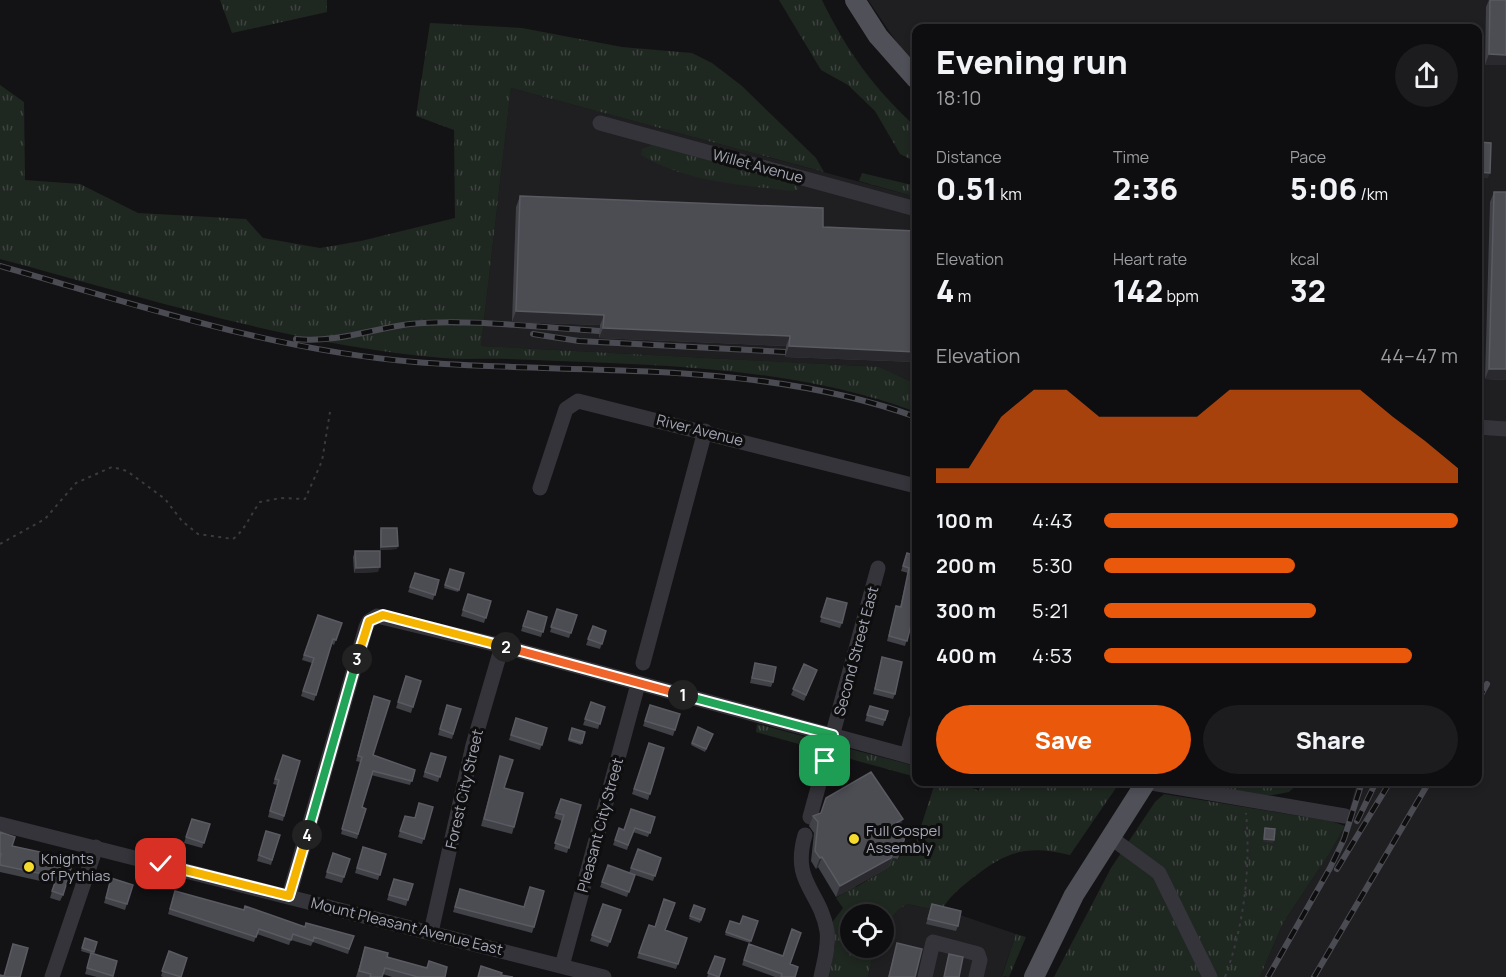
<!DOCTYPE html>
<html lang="en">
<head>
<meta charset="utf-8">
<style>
	body { margin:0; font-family:Manrope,sans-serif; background:#1c1c1e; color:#f1f3f6; height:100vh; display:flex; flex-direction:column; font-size:22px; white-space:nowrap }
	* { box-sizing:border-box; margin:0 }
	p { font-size:20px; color:#9b9c9f }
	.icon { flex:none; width:33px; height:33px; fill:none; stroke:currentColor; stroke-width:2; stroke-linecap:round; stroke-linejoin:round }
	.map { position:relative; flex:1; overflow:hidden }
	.sheet { position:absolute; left:912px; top:24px; width:570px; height:762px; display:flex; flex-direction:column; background:#0e0e10; border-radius:12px; box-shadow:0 3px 9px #0003,0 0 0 2px #2e2e30 }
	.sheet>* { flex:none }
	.controls { position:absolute; left:840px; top:904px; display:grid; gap:12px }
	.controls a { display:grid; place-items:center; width:54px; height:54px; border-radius:50%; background:#0e0e10; box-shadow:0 3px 9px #0003,0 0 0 2px #2e2e30; font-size:30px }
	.pin { position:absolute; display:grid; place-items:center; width:51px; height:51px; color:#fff; margin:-26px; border-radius:12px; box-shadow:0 3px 9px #0006 }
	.km { position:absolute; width:30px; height:30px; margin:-15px; border-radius:50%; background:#222; color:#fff; font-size:16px; line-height:30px; text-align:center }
	.round { display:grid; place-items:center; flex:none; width:63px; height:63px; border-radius:32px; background:#1c1c1e }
	.summary { display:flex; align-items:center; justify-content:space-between; height:102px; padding:0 24px }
	h1 { font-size:33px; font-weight:800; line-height:45px }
	.stats { display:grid; grid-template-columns:repeat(3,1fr); gap:9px; height:102px; padding:6px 24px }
	.stats div { display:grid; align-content:center }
	.stats b { font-size:30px; font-weight:800 }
	.stats small { font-size:16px; font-weight:400 }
	.stats p { font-size:16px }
	.chart { height:168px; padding:12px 24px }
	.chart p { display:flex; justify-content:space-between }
	.chart svg { width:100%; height:108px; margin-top:6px; fill:#ea580c; opacity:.7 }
	.action { display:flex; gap:12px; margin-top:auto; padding:12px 24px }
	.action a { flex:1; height:69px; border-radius:36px; background:#ea580c; color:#fff; font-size:24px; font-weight:800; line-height:69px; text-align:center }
	.action a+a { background:#1c1c1e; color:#f1f3f6 }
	ul { padding:0 24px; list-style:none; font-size:20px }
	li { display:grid; grid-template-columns:96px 72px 1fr; align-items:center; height:45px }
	li i { height:15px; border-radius:8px; background:#ea580c }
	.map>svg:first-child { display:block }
	.built { fill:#1f1f22 }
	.grass { fill:url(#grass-tufts) }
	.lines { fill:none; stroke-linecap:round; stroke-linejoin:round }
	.path { stroke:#3a3a41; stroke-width:2; stroke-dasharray:3 4.5; stroke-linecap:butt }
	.minor { stroke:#34343a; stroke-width:15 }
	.major { stroke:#505059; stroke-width:20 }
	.rail-casing { stroke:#4b4b53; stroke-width:6 }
	.rail { stroke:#0e0e0f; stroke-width:4; stroke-dasharray:11; stroke-linecap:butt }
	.wall { fill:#414247 }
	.shaded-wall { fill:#2a2a2e }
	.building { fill:#4c4c53; stroke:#5a5a62; stroke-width:1.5 }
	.split-1-casing { stroke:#fff; stroke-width:12 }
	.split-2-casing { stroke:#fff; stroke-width:12 }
	.split-3-casing { stroke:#fff; stroke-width:12 }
	.split-4-casing { stroke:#fff; stroke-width:12 }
	.split-5-casing { stroke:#fff; stroke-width:12 }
	.split-1 { stroke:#22a559; stroke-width:8 }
	.split-2 { stroke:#f0652b; stroke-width:8 }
	.split-3 { stroke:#f5b400; stroke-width:8 }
	.split-4 { stroke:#22a559; stroke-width:8 }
	.split-5 { stroke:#f5b400; stroke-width:8 }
	.poi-dot { fill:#f3da2c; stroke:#0e0e0f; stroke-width:2 }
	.labels { text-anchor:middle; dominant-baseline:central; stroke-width:6; stroke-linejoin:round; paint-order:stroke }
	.street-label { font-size:15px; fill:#a4a6b5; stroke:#0e0e0f }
	.poi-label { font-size:15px; fill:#a4a6b5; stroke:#0e0e0f; text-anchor:start }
</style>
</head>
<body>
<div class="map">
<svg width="1506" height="977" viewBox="0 0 1506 977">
	<defs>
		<pattern id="grass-tufts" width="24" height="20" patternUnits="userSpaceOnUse" patternTransform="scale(1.5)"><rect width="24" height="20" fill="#1f2721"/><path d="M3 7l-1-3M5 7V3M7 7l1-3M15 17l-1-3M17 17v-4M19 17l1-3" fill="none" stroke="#3d433f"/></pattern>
	</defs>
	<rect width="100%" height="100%" fill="#131315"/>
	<path class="built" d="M868,0H1506V977H1260L1283,923L1331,851L1345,826L1357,782H1478V28H916V71Z
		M511,88L916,197V384L880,367L481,346Z
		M907,904L960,915L1016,934L1002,975L1005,977H868L874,948H884V927L898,910Z"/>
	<path class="grass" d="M220,0H327V12L232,33Z
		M779,0H822C846,50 875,90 916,127V162L900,154L875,111L848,85L821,70Z
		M430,23L522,28L622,47L692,53L712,63L742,86L816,158L824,172L511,88L481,346L880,367L916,384V412C787,364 645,365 509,359C487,358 465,360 443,358C293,345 146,298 0,259V85L24,102L25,180L80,184L138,213L246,219L263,238L320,248L361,241L455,218L454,130L416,116Z
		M653,145L796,184L799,189L792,191C742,185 686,182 641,155L642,149Z
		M862,173L916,186V197L859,181Z
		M757,724L825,742L824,751L756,732Z
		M842,747L916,766V777L836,755L838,749Z
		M933,782H960L979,791L982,782H1083L1087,784L1089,782H1120L1070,855C1025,844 1005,852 970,880C959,889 948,898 941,911L907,904L898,910L884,927V915H850V948H874L868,977H829L835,945L831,924L843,908L836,898L850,889L854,883L856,887L888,868L893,858L899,859L902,842L915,845L935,783Z
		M1183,782H1300L1289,792L1267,796Z
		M1164,794L1331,821L1345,826L1331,851L1283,923L1260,977H1054L1111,868L1155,802Z
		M1016,934L1026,937L1009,977L1002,976Z"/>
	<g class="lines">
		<path class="path" d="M0,544L45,519L76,483L112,467L127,471L165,499L182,521L198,534L233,539C246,529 250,515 260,502L281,498L305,499L322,461L330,412
			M1225,977C1244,926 1251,868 1246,813"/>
		<path class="minor" d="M600,123L916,209
			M1478,427L1506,429
			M540,488L566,409L578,401L916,486
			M643,663L705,431
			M907,755L916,720
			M1146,782L1345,816
			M810,817L878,568
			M0,824L604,977
			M805,835C791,883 820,890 827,931C829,947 824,962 821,977
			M1110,837L1159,873L1210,977
			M289,896L366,627L369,621L377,616L502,646L916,758
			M431,932L473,745L502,646
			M562,966L638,684
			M52,977L96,847
			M925,977L933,942L978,954L980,960L976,977"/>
		<path class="major" d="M855,0L878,36L916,79
			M1034,977L1074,895L1146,782"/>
		<defs>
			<path id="rail" d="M0,266C137,305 272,350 415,362C582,375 756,359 916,417
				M533,334L579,341L786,352
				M296,339C335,343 372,329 410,324C467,318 542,328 600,331
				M1478,700L1487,684
				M1357,821L1376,782
				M1337,869L1390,782
				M1268,977L1330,868L1344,839L1362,782
				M1314,977L1429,782"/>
		</defs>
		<use href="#rail" class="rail-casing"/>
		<use href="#rail" class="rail"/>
	</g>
	<path class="wall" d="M1489,0H1506V65H1485L1486,7Z
		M1494,192L1506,380L1485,379L1490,202Z
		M520,196L823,227L916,231V362L785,357L786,346L599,338L600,325L512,322L516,207Z
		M381,528L397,549L380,550V531Z
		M355,551L378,572L354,573L353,557Z
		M907,553L916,556V619L913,618L905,646L887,641L896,606L900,607L908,573L901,571Z
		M450,569L464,573L458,592L444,588Z
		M415,573L439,580L433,600L408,592Z
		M468,594L491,601L484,623L461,616Z
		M825,603L842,623L840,628L820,622Z
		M557,609L577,615L569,638L550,632Z
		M528,611L547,617L541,637L521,631Z
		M318,615L342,623L334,645L332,644L314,701L301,696L312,663L302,660Z
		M593,626L606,631L600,649L586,645Z
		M882,657L895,694L893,699L873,694Z
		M755,663L773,682L771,687L750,683Z
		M804,664L817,670L804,701L791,695Z
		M406,676L421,681L411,713L396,708Z
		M372,701L373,755L415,770L410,785L371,775L362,807L366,809L357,839L341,834L360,762L356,761Z
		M591,702L605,707L598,729L583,725Z
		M447,705L461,709L452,739L438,735Z
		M650,705L680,714L673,736L643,726Z
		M870,706L885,720L883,726L865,721Z
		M516,718L547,728L540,750L509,740Z
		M698,727L713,734L705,752L691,745Z
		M572,728L585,732L581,745L568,741Z
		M649,743L664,748L648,800L632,794Z
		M431,753L446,757L438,782L423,777Z
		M283,755L284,816L283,821L268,817L277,785L273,784Z
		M500,756L504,788L514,827L512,834L481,826Z
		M561,799L581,805L567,853L554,849L562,821L554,818Z
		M433,807L422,844L398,837L405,816L414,818Z
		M813,816L899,830L902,848L898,859L893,858L888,868L836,897L818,867L816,869L811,861L814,833L809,826Z
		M655,817L648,837L633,832L627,850L613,845L619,828L624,830Z
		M192,819L210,824L202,848L184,843Z
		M266,831L280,835L271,865L257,861Z
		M0,832L12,846L63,857V895L60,901L50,898L54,884L0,872Z
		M363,847L386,854L378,880L355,873Z
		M638,849L661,858L653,881L629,873Z
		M333,853L350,859L342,883L325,878Z
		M608,865L635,875L627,897L600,887Z
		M111,878L133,885L125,910L104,903Z
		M394,879L413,884L406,906L387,900Z
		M460,889L534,927L532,933L453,912Z
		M175,891L305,927L354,936L348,954L313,942L311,946L291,940L289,945L257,934L254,942L168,914Z
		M603,904L621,910L608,947L590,941Z
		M932,904L958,926L956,931L926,924Z
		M694,905L705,909L700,923L689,919Z
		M730,921L740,924L758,921L750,943L725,935Z
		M649,925L687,938L676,969L637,958Z
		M85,938L94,952L93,954L117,961L113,977H97L85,974L91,954L81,951Z
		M897,943L915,977H888L895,951Z
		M749,944L790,964L795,977H775L742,965Z
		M365,947L387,957L426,968L429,961L445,977H392L383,974L382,977H356Z
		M169,951L181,977H163L161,976Z
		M715,956L719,977H707Z"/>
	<path class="shaded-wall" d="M1489,54L1506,55V65H1485Z
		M1478,172L1490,173L1488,178H1478Z
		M516,311L604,315L600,325L512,322Z
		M603,328L790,336L786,346L599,338Z
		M789,346L916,352V362L785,357Z
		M1489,369H1506V380L1485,379Z
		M398,546L397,549L380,550L381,547Z
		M380,567L378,572L354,573L356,568Z
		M903,819L899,830L888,828Z
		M1264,839L1274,840L1273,843L1263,842Z
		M897,847L888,868L836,897L840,886Z
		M822,857L818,867L816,869L820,858Z"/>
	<path class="building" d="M1490,0H1506V55L1489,54Z
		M1478,142L1491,143L1490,173L1478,172Z
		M1494,192H1506V369H1489Z
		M520,196L823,208V227L916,231V352L789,346L790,336L603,328L604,315L516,311Z
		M381,528H397L398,546L381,547Z
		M355,551H380V567L356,568Z
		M907,553L916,556V613H914L907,641L889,636L896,606L901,607L909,568L903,566Z
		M450,569L464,573L459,590L445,585Z
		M415,573L439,580L435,595L410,587Z
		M468,594L491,601L486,618L463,610Z
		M827,598L847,603L842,623L821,617Z
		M557,609L577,615L571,633L551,627Z
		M528,611L547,617L543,632L523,626Z
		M318,615L342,623L336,640L333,639L316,695L303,691L314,658L304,655Z
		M593,626L606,631L602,644L588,639Z
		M882,657L902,662L895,694L875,689Z
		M755,663L776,667L773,682L752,678Z
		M804,664L817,670L806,695L793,689Z
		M406,676L421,681L413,707L398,702Z
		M374,696L390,701L373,755L415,770L412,781L373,771L362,807L366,809L358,834L342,829L362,757L358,756Z
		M591,702L605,707L600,724L585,719Z
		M447,705L461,709L453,734L440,729Z
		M650,705L680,714L675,730L645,721Z
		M870,706L888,711L885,720L867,715Z
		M516,718L547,728L542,745L511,735Z
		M698,727L713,734L706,749L692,743Z
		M572,728L585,732L582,743L569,739Z
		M649,743L664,748L650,794L634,789Z
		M431,753L446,757L440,777L425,772Z
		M283,755L300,761L284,816L270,811L279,780L275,779Z
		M500,756L513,760L504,788L523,793L514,827L484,819Z
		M871,772L903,819L888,828L906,832L902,848L897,847L891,858L840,886L822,857L820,858L815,851L818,822L813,816L821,813L826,798Z
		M561,799L581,805L569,848L555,843L564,815L556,813Z
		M419,803L433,807L424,839L400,831L405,816L415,818Z
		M631,809L655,817L650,833L635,828L628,845L615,840L619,828L624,830Z
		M192,819L210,824L204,843L186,837Z
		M1265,828L1275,829L1274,840L1264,839Z
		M266,831L280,835L272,860L259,855Z
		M0,832L15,837L12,846L63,857L64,855L74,858L63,895L52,891L57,877L0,865V858L1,854L0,853Z
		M363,847L386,854L380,875L357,868Z
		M638,849L661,858L655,876L631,868Z
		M333,853L350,859L344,877L327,872Z
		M608,865L635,875L629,892L602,882Z
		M111,878L133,885L127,904L106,898Z
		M394,879L413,884L408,900L389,895Z
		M530,887L544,891L534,927L455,907L460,889L524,907Z
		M175,891L244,910L245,906L305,927L306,923L354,936L349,949L314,937L313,941L293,934L291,940L259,929L256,937L170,909Z
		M664,899L675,903L665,930L687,938L678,964L639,953L649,925L655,927Z
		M603,904L621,910L610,942L592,935Z
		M932,904L961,911L958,926L928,919Z
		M694,905L705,909L701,920L690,916Z
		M743,916L758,921L751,941L726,932L730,921L740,924Z
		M792,929L801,933L790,964L798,967L795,977H781L782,974L744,960L749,944L783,956Z
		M85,938L97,942L94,952L82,948Z
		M897,943L922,949L915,977H889Z
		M13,944L28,948L20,977H0V975L4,976Z
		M365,947L388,953L387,957L427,968L429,961L447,967L445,977H418L385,968L382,977H370L371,974L359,971Z
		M169,951L187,958L181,977L162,971Z
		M91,953L117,961L113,976L87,968Z
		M949,954L963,957L959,977H944Z
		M715,956L725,959L719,977L708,973Z
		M481,966L502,973L501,975L513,977H478Z"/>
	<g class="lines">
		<defs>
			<path id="split-1" d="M683,695L833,735L825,761"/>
			<path id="split-2" d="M506,647L683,695"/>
			<path id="split-3" d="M357,659L369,621L383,615L506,647"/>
			<path id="split-4" d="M307,835L357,659"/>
			<path id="split-5" d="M161,864L289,896L307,835"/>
		</defs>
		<use href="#split-1" class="split-1-casing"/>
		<use href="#split-2" class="split-2-casing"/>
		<use href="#split-3" class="split-3-casing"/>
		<use href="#split-4" class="split-4-casing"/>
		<use href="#split-5" class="split-5-casing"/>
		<use href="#split-1" class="split-1"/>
		<use href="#split-2" class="split-2"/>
		<use href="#split-3" class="split-3"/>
		<use href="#split-4" class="split-4"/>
		<use href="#split-5" class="split-5"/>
	</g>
	<g class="poi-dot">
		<circle cx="854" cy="839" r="6"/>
		<circle cx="29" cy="867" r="6"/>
	</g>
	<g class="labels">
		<g class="street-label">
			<text transform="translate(758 166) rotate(15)">Willet Avenue</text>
			<text transform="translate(700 430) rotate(14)">River Avenue</text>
			<text transform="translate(856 651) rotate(-75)">Second Street East</text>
			<text transform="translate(464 789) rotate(-77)">Forest City Street</text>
			<text transform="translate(600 825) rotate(-75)">Pleasant City Street</text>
			<text transform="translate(407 926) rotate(14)">Mount Pleasant Avenue East</text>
		</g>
		<g class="poi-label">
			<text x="866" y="830">Full Gospel<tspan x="866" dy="17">Assembly</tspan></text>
			<text x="41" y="858">Knights<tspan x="41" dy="17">of Pythias</tspan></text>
		</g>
	</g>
</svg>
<div class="controls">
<a><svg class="icon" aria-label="locate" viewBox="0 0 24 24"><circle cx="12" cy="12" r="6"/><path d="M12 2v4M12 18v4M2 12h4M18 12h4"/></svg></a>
</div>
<div class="pin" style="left:825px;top:761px;background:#1e9e55"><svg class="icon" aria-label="arrive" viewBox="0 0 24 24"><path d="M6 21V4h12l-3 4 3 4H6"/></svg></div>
<div class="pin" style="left:161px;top:864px;background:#d93025"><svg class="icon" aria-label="check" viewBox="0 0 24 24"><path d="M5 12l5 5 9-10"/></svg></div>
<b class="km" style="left:683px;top:695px">1</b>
<b class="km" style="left:506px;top:647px">2</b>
<b class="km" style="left:357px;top:659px">3</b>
<b class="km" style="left:307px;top:835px">4</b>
<section class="sheet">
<div class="summary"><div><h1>Evening run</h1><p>18:10</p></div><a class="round"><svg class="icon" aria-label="share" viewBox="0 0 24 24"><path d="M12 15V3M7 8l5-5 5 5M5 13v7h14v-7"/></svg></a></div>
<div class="stats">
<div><p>Distance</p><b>0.51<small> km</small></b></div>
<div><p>Time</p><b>2:36</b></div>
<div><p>Pace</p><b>5:06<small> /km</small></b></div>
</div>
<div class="stats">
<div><p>Elevation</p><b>4<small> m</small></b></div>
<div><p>Heart rate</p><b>142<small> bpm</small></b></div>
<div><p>kcal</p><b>32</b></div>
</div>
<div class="chart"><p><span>Elevation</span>44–47 m</p>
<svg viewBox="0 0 160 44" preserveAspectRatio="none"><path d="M0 44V38L10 38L20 17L30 6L40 6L50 17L60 17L70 17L80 17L90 6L100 6L110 6L120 6L130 6L140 17L150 27L160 38V44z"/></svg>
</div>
<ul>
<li><b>100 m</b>4:43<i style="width:100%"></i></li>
<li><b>200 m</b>5:30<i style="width:54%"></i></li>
<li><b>300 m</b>5:21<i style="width:60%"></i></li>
<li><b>400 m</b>4:53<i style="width:87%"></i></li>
</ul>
<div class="action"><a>Save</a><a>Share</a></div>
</section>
</div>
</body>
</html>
